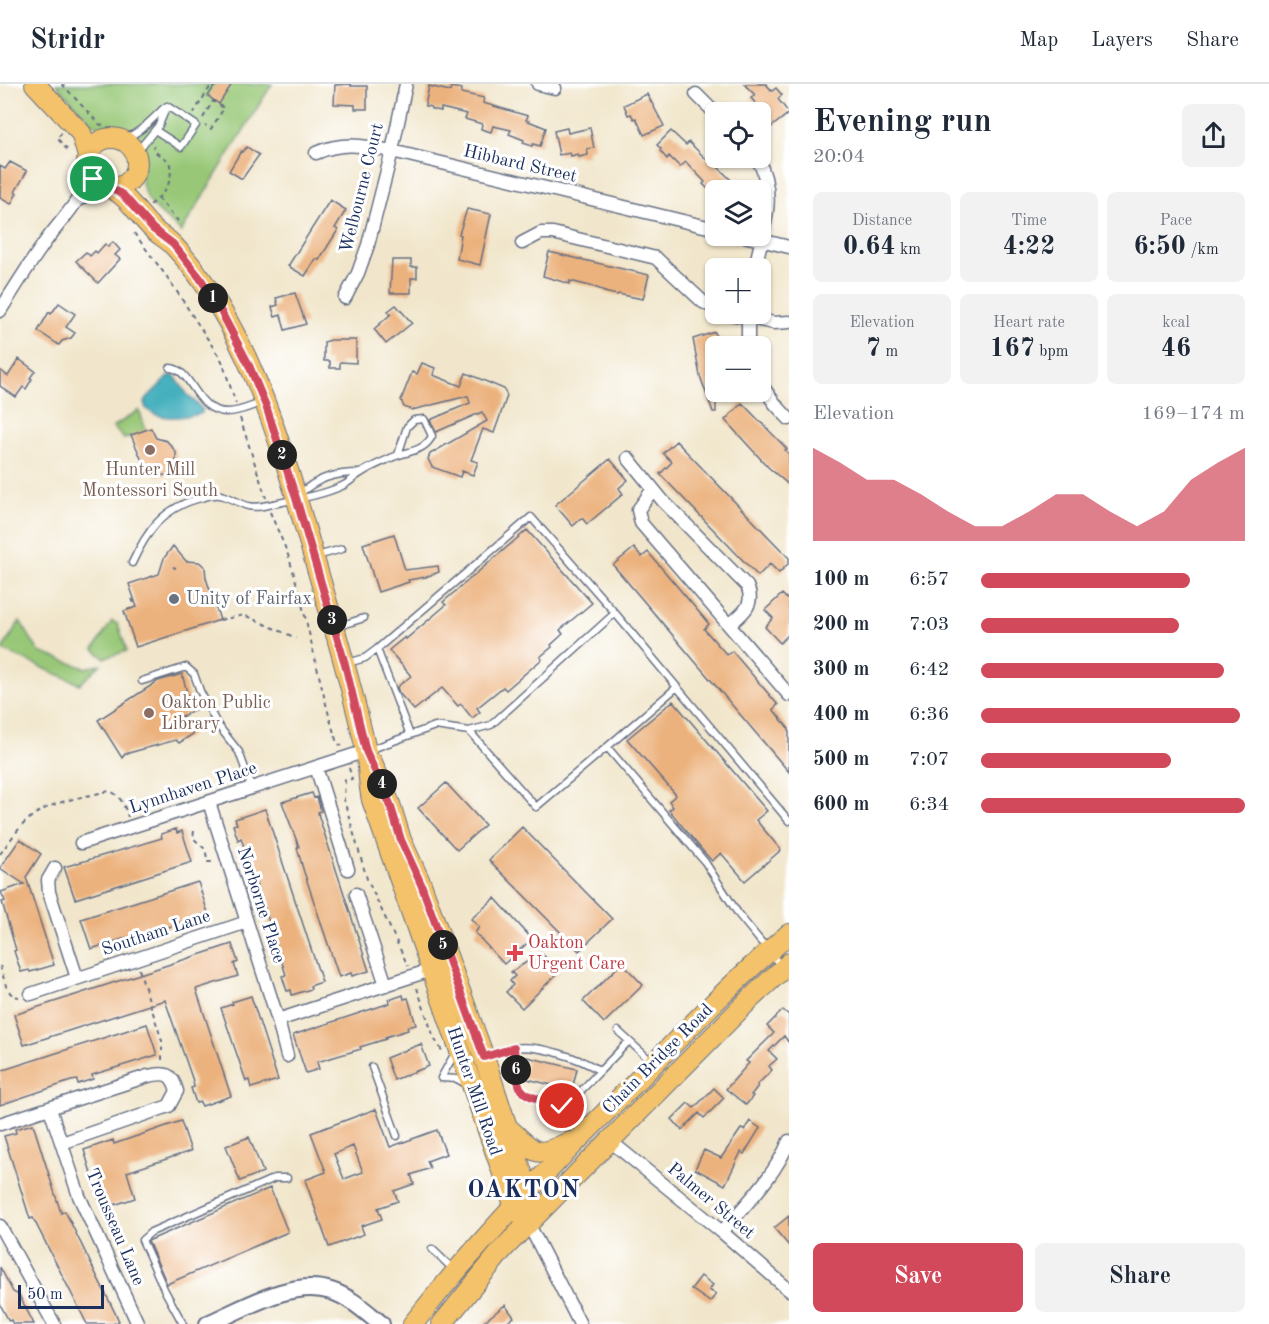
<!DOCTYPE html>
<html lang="en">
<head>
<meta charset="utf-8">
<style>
	body { margin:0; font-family:"Old Standard TT",serif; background:#f2f2f3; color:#1f2937; height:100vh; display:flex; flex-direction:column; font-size:22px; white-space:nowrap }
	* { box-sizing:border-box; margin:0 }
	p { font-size:20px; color:#747a83 }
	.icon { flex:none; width:33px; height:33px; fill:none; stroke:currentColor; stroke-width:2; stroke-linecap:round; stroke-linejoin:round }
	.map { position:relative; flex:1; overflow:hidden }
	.side { display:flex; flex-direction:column; background:#fff; width:480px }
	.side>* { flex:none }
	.fabs { position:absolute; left:705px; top:18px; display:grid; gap:12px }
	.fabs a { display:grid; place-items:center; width:66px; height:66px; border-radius:9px; background:#fff; box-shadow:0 2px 4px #0004; font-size:30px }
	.scale { position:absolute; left:18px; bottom:15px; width:86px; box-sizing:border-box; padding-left:6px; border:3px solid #1b2f5e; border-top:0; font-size:16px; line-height:21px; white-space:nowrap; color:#1b2f5e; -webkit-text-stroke:4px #fff; paint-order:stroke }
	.pin { position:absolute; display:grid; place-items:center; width:51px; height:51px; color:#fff; margin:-26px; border:3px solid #fff; border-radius:50%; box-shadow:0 2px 6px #0007 }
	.km { position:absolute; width:30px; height:30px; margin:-15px; border-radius:50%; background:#222; color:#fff; font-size:16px; line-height:30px; text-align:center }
	.round { display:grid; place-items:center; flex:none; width:63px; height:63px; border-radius:9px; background:#f2f2f3 }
	.summary { display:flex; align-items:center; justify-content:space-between; height:102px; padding:0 24px }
	h1 { font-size:33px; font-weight:700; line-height:45px }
	.metrics { display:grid; grid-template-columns:repeat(3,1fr); gap:9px; height:102px; padding:6px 24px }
	.metrics div { display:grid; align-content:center; border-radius:9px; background:#f2f2f3; text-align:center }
	.metrics b { font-size:26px; font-weight:700 }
	.metrics small { font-size:16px; font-weight:400 }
	.metrics p { font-size:16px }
	.chart { height:168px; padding:12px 24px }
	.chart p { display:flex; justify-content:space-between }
	.chart svg { width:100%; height:108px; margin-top:6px; fill:#d1495b; opacity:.7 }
	.cta { display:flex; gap:12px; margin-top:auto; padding:12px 24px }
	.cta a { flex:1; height:69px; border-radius:9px; background:#d1495b; color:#fff; font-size:24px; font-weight:700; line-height:69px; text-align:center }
	.cta a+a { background:#f2f2f3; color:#1f2937 }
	ul { padding:0 24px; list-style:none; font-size:20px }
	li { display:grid; grid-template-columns:96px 72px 1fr; align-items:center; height:45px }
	li i { height:15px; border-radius:8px; background:#d1495b }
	header { display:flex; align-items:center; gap:36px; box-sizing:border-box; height:84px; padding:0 30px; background:#fff; border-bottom:2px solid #e0e1e3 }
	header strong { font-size:28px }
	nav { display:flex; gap:33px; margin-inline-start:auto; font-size:21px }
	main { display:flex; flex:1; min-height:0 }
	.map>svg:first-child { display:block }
	.green { fill:#98c877; stroke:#5a7c6a; stroke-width:1.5 }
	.water { fill:#3faebc; stroke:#2d6e8d; stroke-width:1.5 }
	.building { fill:#ecb27e; fill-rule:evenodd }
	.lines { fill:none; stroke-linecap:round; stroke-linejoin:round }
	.service-casing { stroke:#666f84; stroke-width:9 }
	.minor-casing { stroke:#666f84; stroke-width:15 }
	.tertiary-casing { stroke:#666f84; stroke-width:20 }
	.primary-casing { stroke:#666f84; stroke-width:22 }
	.path { stroke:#666f84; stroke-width:2; stroke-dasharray:4.5 4.5; stroke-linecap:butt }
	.service { stroke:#fff; stroke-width:6 }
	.minor { stroke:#fff; stroke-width:12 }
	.tertiary { stroke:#fff; stroke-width:16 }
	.primary { stroke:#f3c26a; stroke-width:20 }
	.route-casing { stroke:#fff; stroke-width:12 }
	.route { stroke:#d1495b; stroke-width:8 }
	.education-dot { fill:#8d6e63; stroke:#fff; stroke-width:2 }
	.worship-dot { fill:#6b7280; stroke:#fff; stroke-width:2 }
	.health-dot { fill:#e0444e; stroke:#fff; stroke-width:2 }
	.labels { text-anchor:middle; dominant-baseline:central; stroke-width:6; stroke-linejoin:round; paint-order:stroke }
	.street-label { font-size:18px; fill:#1b2f5e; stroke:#fff }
	.education-label { font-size:18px; fill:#785e54; stroke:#fff }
	.worship-label { font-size:18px; fill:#5b616d; stroke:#fff; text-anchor:start }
	.health-label { font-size:18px; fill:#be3a42; stroke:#fff; text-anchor:start }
	.district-label { font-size:24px; font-weight:bold; letter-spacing:1.5px; fill:#1b2f5e; stroke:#fff }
</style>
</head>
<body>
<header>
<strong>Stridr</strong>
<nav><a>Map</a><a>Layers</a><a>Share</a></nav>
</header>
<main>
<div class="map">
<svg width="789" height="1240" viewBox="0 0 789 1240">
	<rect width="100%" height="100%" fill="#fff"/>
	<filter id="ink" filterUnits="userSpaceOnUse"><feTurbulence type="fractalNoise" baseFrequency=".0167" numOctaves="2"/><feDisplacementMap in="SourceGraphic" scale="12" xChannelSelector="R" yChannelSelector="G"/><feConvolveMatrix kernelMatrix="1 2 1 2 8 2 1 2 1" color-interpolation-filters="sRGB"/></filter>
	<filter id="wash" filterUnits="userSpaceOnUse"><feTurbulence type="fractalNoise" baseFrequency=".008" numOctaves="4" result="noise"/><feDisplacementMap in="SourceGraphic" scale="24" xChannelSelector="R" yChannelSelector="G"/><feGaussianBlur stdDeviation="1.35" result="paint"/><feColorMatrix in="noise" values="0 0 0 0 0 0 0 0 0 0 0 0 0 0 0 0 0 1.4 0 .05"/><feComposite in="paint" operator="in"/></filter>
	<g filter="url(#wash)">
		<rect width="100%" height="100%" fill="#f1e6cb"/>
		<path class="green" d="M56,0H272L181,148C174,140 166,135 159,128C140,112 140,93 143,70L133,58L124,51L103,46L92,39Z
			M139,326L146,346L124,355L113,343Z
			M20,537L39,568L85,584L100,581L80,600L2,566Z
			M112,537L118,540L127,567L104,574L94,565Z"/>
		<path class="water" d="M174,291L187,310L203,326L201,330C184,333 157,338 145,323V318L147,314L169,292Z"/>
		<g id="blocks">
			<path class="building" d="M216,0H232L219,20L208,12Z
				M351,0V2H367V25H355V21L334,20L335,1Z
				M744,0H766L772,7L776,4L782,11L778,15L789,29L770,44L762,34L766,31L751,14L755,11Z
				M429,2L450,7L451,3L462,5L461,9L484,14L483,19L528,32L526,36L546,44L540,62L533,60L532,62L523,59L524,56L509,50L511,46L493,42L491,48L481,45L482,40L465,35L467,30L441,24V27L431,25V23L425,22Z
				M647,10L664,42L644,51L636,34L634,35L631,30L628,31L624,21Z
				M567,44L568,49L590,44L594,64L587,65L588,71L579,73L578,70L571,72L570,69L559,71L554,47Z
				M671,47L686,61L689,58L706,75L711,70L719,78L716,81L731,96L721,106H716V109L713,106L711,108L703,100L705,98L686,78L680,83L669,72L667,75L660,67L661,65L657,61Z
				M247,63L259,71L242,95L229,87L241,67L242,68Z
				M10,78L27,87L15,108L17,109L11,120L0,114V82L5,85Z
				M330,116L346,126L335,144L338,146L319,176L316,175L305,192L288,182Z
				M467,125L491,130L480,181L457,175L461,151L459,150Z
				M113,158L120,166L115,171L120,175L98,199L76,177L86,168L90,172L95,167L97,169L105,160L108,163Z
				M549,168L649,191L643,215L618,210L617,211L604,208L605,207L594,203L570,197V200L543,192Z
				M392,176H411V183H417V194H411V209H390Z
				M295,209L306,240L285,246L281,231L275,233L272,223L278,221L276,214Z
				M59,219L75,230L66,243L75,249L71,254L62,257L59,261L38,247L49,228L51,230Z
				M396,221L412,239L386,260L374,245L391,230L388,227Z
				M715,248L719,262H716V328H713L700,292L693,255Z
				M331,256H356V279L340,278V284H330V277H324V258Z
				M19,275L35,287L30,294L32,295L26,305L23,303L16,313L0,302V286L8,292Z
				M422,279L435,284L433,291L461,302L466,289L504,305L507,312L494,349L483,345L471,376L478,378L473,391L462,387L460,393L432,383L428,375L430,370L487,337L482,328L436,348L430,336L470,319L468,312L412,326L404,323L401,316L403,311L412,288L417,290Z
				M742,319L787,365L785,366L789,370V401L768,383L725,336Z
				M151,344L156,354L167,357L176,368V382L166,391L158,392L146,386L131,351Z
				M676,357L789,474V479L779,489L770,480L758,492L660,390L672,378L663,369Z
				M610,375L628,396L619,404L623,410L587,440L582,434L573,442L555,421Z
				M527,446L592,519L560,546L563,550L551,561L552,563L540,573L542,575L506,606L503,603L477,624L480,628L472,634L461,620L458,622L442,604L414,626L399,609L397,603L411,592L389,566L405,553L406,555L446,521L443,518Z
				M394,450L405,486L438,482L439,488L426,493L408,496L409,498L378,508L363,460Z
				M173,462L186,477L199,478L205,483L206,494L220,536L136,563L124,527L137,523L129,500L159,490L164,474Z
				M634,464L642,473L648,468L709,540L704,545L719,562L727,571L732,567L778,621L773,625L789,645V688L613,481Z
				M782,510L789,517V550L780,559L765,543L773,534L765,526Z
				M182,590L188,612L196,625L182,632L193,650L179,659L176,656L125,670L122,674L98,636L158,597Z
				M673,617L767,727L756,736L781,766L745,797L721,769L712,777L702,766L669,726L673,723L669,717L676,711L627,655Z
				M446,699L485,741L457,766L418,724Z
				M312,709L314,714L317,713L321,727L318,728L319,733L369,887L352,892L351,889L339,893L304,788L297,764L299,763L282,718Z
				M265,725L322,898L310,902L311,905L292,911L291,906L287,907L282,892L286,891L274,853L241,754L238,756L233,741L237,740L235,735Z
				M522,743L612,835L579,867L489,776Z
				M176,745L177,749L182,747L192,778L75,815L64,783L162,754L161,750Z
				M20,755L41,770L26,793L54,881L30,888L29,886L21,888L14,867L16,866L2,818L5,817L1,808L24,800L0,784Z
				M198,798L208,829L130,857L129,853L91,865L81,835Z
				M495,814L532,855L504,880L475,849L479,843L471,835Z
				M232,860L238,878L234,880L238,892L196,905L231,1012L202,1022L200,1018L196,1019L191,1004L194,1003L193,997L165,916L24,961L14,931Z
				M541,869L560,887L522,924L506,908L513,901L510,897L515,892L511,888Z
				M622,879L643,901L604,939L583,917Z
				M403,911L404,915L408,914L416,941L407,943L408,946L385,953L386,955L360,963L361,965L317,978L319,985L306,989L293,951L390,919L389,916Z
				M251,912L278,996L251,1004L249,996L246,997L221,924L233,920L232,918Z
				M783,926L789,931V959L784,952L769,967L777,975L769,982L772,986L757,1001L758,1002L751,1011L753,1012L746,1021L726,1005L749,979L746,977L774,949L767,942Z
				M147,940L157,971L92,991L93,995L78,1000L77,996L71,997L0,1021V987Z
				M421,960L429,982L394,996L386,974Z
				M527,973L577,985L572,1006L523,994Z
				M714,1004L724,1014L704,1034L699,1029L682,1046L672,1035L688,1019L694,1024Z
				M376,1025L390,1063L437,1046L446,1070L427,1077L430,1084L411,1091L414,1100L394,1107L398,1117L378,1124L382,1135L361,1142L364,1150L329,1163L305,1096L326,1088L311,1049ZM353,1062L363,1088L344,1095L334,1070Z
				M181,1037L191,1067L127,1088L135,1114L102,1125L84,1066L113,1056L114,1060Z
				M750,1037L760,1044L744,1070L741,1068L725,1101L695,1085L704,1066L721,1074L741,1045L744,1046Z
				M33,1040L61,1129L65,1127L119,1237L113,1240H87L33,1134L30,1135L4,1052L16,1049L15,1045Z
				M249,1053L263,1088L240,1097L226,1062Z
				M270,1104L288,1148L167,1200L148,1157Z
				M789,1132V1162L774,1144Z
				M0,1183L13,1208L19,1211L34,1240H13L11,1236L9,1237L0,1220Z
				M701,1192L713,1201L709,1206L716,1210L710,1218L691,1205Z
				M505,1221L514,1233L505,1240H481Z"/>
		</g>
	</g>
	<g filter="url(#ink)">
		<use href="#blocks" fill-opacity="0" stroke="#666f84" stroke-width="1.5"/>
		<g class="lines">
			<defs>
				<path id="service" d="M155,46L181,63L196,41L167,22
					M117,55C137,54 150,37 164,24
					M136,75L140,64L159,41L167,22
					M170,284C193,285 195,329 228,328C239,328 251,322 261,319
					M299,411C316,394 335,389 359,389
					M317,472L342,465
					M132,479C147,447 162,425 197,415C205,413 212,410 220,411C236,414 243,426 263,422C289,416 318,413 342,402C349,399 354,393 361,389C370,383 380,379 389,375C404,367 424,369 432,352L424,335L414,336L407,343L398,371
					M336,543L364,534
					M348,579L365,574L377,565
					M142,597L186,583L194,590L200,607L217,640L239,668L252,704
					M469,647L491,641L615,529L789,737
					M410,651L377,565L531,433L615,529
					M607,663L677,603
					M369,666L435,642L469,647L536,723L607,663L705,778L739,831L781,882
					M618,947L651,977
					M455,969L441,994L457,995L466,1000
					M485,972L514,964
					M372,983L397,1052
					M600,987L574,1014L563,1022C515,1008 519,1014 514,964C537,960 581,974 600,987L629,957
					M432,1165L453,1185
					M183,1240L165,1207L142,1156L151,1148L275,1094H287"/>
				<path id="minor" d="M538,0L555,4
					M696,10L716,30
					M316,69C344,57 363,62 392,67L716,145
					M80,115L94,106L108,103
					M744,152L789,163
					M522,159L541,149H553L656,174L703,218L716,225
					M755,184C763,145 778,111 757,74
					M345,214L358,189L368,161L392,67L406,0
					M0,227C14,205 28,182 43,161C59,137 85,116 88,86
					M730,230L774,239L789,238
					M748,262V230
					M760,299L776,321L789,335
					M628,374L663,417L747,502C756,521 742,530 729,541
					M653,405L638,426L641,439L789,611
					M316,683L348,785
					M209,718L278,936L287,972
					M81,759L366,667
					M55,784L48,796L49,808L77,894
					M356,810L386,901
					M31,910L247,838
					M278,936L431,886
					M50,1025L79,1112L138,1240
					M0,1040L148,992C166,988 172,989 177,1007L169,1022L62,1059
					M609,1056L722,1148L789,1206
					M528,1139L580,1240
					M0,1142L54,1240
					M722,1148C746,1120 775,1092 789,1057"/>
				<path id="tertiary" d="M208,1240C243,1225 292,1194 331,1207C350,1213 365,1227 381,1240"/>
				<path id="primary" d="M35,0L81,49L88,72
					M87 79a25 25 0 1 1 50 0a25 25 0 1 1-50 0Z
					M111,104C130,114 138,131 153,145C159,151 168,155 174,162C251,244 283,368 314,474C332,536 351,598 365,662C369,680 368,698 372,716L506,1098L514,1120L528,1139
					M372,678L390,720L401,756L421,800L484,973L528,1107V1116
					M508,1044C536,1068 533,1076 569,1058
					M413,1240C482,1152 556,1077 635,999C685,948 734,896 789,850
					M442,1240L503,1165L748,917L789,879"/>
			</defs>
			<use href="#service" class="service-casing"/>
			<use href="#minor" class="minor-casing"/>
			<use href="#tertiary" class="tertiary-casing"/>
			<use href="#primary" class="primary-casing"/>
			<path class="path" d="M62,0L99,40L116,46
				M193,30L212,0
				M203,34L213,17L224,24L211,45L205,41
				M62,49L57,54L70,69
				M158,114L178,137
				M150,121C165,109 175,97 169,77L155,68L153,62
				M134,149L170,197L222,277L236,320
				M240,334L266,414
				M270,428C276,443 283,457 288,471C308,533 318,598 337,659L342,662
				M173,483L176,484
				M132,515L134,519
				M127,526L132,524
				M220,536L244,531L296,554
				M349,684L352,695L345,696L344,716L367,795L408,882
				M194,747L193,754L205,765L208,778H216
				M0,770C9,758 18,744 30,734C50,717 84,713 109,707C121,711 124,721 128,733
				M0,882L7,905L13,912L19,913
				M139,885L162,957V978
				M417,904L434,954L444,970"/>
			<use href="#service" class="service"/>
			<use href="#minor" class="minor"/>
			<use href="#tertiary" class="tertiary"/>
			<use href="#primary" class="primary"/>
		</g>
	</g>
	<g class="lines" filter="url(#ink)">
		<defs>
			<path id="route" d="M93,95L102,102L111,104L123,111L153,145L173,160L200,194L217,220L248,279L266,322L296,414L345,580L366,667L390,720L401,756L421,800L484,973L514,964C519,1014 515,1008 562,1022"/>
		</defs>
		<use href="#route" class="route-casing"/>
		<use href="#route" class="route"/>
	</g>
	<g class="education-dot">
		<circle cx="150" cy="366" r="6"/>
		<circle cx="149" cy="629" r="6"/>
	</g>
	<circle class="worship-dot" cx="174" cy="515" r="6"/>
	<path class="health-dot" d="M512 860h6v6h6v6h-6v6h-6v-6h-6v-6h6z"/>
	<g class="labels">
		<g class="street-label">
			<text transform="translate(520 80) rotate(13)">Hibbard Street</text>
			<text transform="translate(362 104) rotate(-76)">Welbourne Court</text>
			<text transform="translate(193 704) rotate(-18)">Lynnhaven Place</text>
			<text transform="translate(261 821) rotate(72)">Norborne Place</text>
			<text transform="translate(156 849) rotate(-18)">Southam Lane</text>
			<text transform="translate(658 975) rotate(-45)">Chain Bridge Road</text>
			<text transform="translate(474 1007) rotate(71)">Hunter Mill Road</text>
			<text transform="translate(711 1117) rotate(40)">Palmer Street</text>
			<text transform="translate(115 1143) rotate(67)">Trousseau Lane</text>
		</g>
		<g class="education-label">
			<text x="150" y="386">Hunter Mill<tspan x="150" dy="21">Montessori South</tspan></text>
			<text x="161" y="619" text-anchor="start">Oakton Public<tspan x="161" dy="21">Library</tspan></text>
		</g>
		<g class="worship-label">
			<text x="186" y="515">Unity of Fairfax</text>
		</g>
		<g class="health-label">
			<text x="528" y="859">Oakton<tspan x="528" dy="21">Urgent Care</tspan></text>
		</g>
		<g class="district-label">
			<text x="524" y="1107">OAKTON</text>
		</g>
	</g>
</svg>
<div class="fabs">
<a><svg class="icon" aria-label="locate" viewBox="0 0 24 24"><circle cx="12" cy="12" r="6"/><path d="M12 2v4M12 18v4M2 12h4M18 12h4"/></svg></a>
<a><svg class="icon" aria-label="layers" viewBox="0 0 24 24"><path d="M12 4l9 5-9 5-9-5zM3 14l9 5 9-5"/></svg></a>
<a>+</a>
<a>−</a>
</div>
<div class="scale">50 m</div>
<div class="pin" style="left:93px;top:95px;background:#1e9e55"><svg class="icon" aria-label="arrive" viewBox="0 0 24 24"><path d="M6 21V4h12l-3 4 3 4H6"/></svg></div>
<div class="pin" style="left:562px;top:1022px;background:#d93025"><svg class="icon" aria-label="check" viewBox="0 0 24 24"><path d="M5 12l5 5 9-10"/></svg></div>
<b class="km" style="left:213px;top:214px">1</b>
<b class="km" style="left:282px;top:371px">2</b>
<b class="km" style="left:332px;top:536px">3</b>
<b class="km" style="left:382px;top:700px">4</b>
<b class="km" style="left:443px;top:861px">5</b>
<b class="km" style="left:516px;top:986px">6</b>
</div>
<section class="side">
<div class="summary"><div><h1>Evening run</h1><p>20:04</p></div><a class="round"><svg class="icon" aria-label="share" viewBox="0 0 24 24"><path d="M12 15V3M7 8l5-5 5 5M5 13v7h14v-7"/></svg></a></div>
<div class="metrics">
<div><p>Distance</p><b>0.64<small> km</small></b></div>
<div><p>Time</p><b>4:22</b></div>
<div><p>Pace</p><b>6:50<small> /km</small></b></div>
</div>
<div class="metrics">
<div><p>Elevation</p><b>7<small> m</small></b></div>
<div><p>Heart rate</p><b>167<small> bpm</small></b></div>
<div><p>kcal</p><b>46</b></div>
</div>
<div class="chart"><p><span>Elevation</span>169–174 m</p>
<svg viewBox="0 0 160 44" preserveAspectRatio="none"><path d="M0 44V6L10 12L20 19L30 19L40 25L50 32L60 38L70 38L80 32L90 25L100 25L110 32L120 38L130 32L140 19L150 12L160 6V44z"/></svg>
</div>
<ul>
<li><b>100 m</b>6:57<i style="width:79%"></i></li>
<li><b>200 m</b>7:03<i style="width:75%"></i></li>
<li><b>300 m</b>6:42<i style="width:92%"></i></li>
<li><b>400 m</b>6:36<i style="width:98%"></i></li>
<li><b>500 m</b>7:07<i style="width:72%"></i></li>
<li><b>600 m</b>6:34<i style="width:100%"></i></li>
</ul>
<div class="cta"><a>Save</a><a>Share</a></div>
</section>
</main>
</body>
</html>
